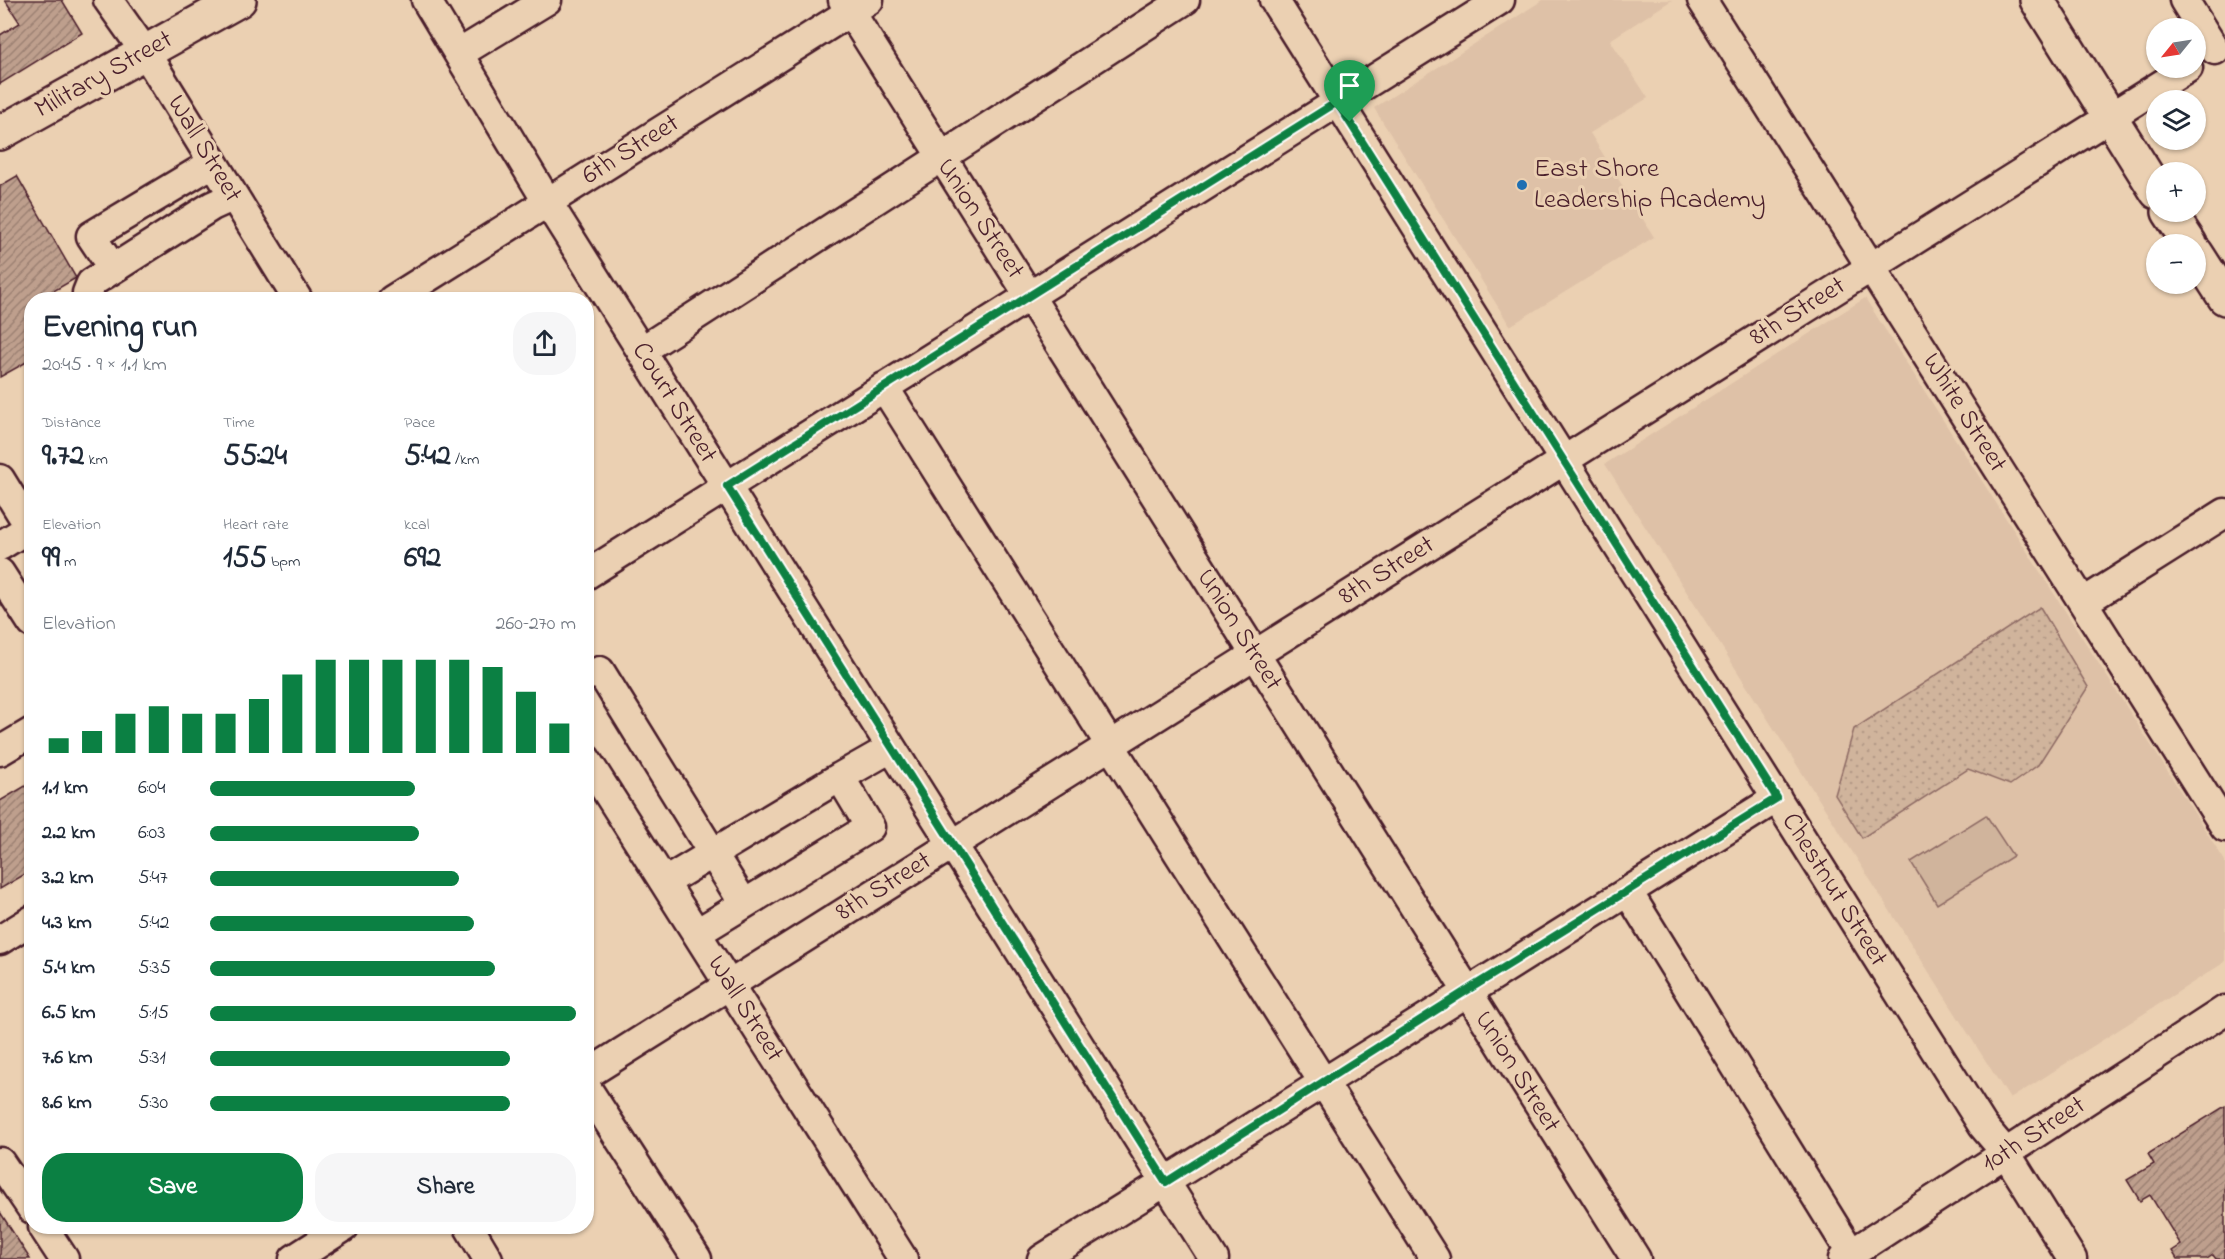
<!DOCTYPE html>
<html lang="en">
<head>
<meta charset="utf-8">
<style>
	body { margin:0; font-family:"Indie Flower",sans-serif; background:#f6f6f7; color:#1f2937; height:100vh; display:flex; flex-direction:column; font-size:22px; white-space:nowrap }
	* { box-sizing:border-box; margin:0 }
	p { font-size:20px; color:#747a83 }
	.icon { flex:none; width:33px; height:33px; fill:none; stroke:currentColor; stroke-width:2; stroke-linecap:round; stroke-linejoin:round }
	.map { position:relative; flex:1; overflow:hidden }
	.drawer { position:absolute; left:24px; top:292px; width:570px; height:942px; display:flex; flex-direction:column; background:#fff; border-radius:24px; box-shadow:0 2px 4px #0004 }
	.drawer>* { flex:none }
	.needle { width:39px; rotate:240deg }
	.buttons { position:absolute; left:2146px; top:18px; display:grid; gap:12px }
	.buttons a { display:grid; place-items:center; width:60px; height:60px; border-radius:50%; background:#fff; box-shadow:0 2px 4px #0004; font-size:30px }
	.pin { position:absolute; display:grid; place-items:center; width:51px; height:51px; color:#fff; margin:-62px -26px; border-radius:50% 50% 50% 0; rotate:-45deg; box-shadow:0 0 6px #0007 }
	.pin .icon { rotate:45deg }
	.round { display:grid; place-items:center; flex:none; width:63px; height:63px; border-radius:24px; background:#f6f6f7 }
	.overview { display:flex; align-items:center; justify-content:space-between; height:102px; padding:0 18px }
	h1 { font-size:33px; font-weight:700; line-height:45px }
	.figures { display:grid; grid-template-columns:repeat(3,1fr); gap:9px; height:102px; padding:6px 18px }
	.figures div { display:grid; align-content:center }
	.figures b { font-size:30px; font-weight:700 }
	.figures small { font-size:16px; font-weight:400 }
	.figures p { font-size:16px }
	.chart { height:168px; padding:12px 18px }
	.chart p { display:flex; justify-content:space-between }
	.chart svg { width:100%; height:108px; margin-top:6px; stroke:#0b8043; stroke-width:6 }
	.action { display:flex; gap:12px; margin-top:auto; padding:12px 18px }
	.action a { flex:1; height:69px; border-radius:24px; background:#0b8043; color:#fff; font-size:24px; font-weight:700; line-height:69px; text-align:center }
	.action a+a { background:#f6f6f7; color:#1f2937 }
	ul { padding:0 18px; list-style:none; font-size:20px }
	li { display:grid; grid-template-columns:96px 72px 1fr; align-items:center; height:45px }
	li i { height:15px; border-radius:8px; background:#0b8043 }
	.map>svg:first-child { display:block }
	.built { fill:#dec1a7 }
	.green { fill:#d0b49c; stroke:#8d6a64; stroke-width:1.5 }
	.park { fill:url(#park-dots); stroke:#8d6a64; stroke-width:1.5 }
	.building { fill:url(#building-hatch); stroke:#4a1f2b; stroke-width:1.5 }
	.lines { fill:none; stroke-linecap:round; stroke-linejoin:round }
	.minor-casing { stroke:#4a1f2b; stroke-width:33 }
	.major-casing { stroke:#4a1f2b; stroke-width:38 }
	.minor { stroke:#ebd0b2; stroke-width:28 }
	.major { stroke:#ebd0b2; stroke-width:33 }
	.route-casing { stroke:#fff; stroke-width:12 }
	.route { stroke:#0b8043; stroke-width:8 }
	.poi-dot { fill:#1f6fb2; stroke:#ebd0b2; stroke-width:2 }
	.labels { text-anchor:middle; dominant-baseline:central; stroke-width:6; stroke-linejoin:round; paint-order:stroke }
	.street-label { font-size:27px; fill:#4a1f2b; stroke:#ebd0b2 }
	.poi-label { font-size:27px; fill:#4a1f2b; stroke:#ebd0b2; text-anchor:start }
</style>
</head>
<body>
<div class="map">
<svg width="2225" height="1259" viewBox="0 0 2225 1259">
	<defs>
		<pattern id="park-dots" width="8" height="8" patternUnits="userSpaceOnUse" patternTransform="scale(1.5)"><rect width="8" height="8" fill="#d0b49c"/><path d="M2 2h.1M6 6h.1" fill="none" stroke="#b49a87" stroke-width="1.8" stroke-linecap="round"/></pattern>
		<pattern id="building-hatch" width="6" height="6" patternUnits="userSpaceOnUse" patternTransform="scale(1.5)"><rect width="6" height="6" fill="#be9f8d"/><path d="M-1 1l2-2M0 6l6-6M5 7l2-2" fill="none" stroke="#9c8173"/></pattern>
	</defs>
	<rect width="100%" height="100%" fill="#ebd0b2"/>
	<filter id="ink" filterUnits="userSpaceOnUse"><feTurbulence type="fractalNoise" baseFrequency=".0167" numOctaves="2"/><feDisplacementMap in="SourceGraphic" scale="12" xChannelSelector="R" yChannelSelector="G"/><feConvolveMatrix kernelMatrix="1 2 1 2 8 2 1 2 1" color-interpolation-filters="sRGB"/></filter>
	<g filter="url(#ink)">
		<path class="built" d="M1543,0H1672L1610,40L1648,98L1590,133L1654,237L1510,326L1374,108Z
			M1865,298L2225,861V962L2010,1099L1605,464Z"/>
		<path class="green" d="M1986,815L2013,856L1937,904L1911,862Z"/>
		<path class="park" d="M2040,607L2088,687L2038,765L2010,785L1968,769L1862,838L1835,795L1854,729Z"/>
		<path class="building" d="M5,0H62L82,33L0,84V35L20,23Z
			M17,176L76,278L50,293L54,300H32V359L0,377V186Z
			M32,782V870L0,889V801Z
			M2225,1106V1259H2216L2213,1255L2207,1259H2177L2172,1251L2181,1245L2150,1195L2140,1201L2127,1180L2154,1164L2148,1154Z
			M0,1212L30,1259H0Z"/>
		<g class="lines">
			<defs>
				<path id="minor" d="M108,0L145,52L298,300
					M426,0L548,203L1214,1259
					M843,0L1636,1259
					M1274,0L1983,1126L2006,1153L2072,1259
					M1702,0L2225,827
					M2184,0L2215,50
					M460,53L547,0
					M113,269L91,236L211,164
					M89,300L87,293L91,283L212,206L232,197
					M392,300L869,0
					M641,351L1185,0
					M884,387L1435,1259
					M0,479L32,531
					M0,546L32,526
					M0,573L32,623
					M586,575L1500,0
					M2084,602L2225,513
					M586,676L600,671L744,904
					M0,751L32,732
					M586,759L903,1259
					M840,777L891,748
					M665,882L840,777L870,827L697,933
					M1628,892L1851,1253
					M0,940L32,920
					M586,1075L2188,68
					M586,1087L697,1259
					M0,1162L32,1209
					M43,1227L64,1259
					M469,1227L488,1259
					M294,1259L344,1227
					M1042,1259L1777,798
					M1843,1259L2225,1010"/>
				<path id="major" d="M2037,0L2157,192
					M0,133L239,0
					M2169,212L2190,244
					M2196,253L2225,298"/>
			</defs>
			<use href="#minor" class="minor-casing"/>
			<use href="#major" class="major-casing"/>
			<use href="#minor" class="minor"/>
			<use href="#major" class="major"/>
		</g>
	</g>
	<g class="lines" filter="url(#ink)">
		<defs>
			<path id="route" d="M1337,102L1777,798L1466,991L1166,1182L727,486Z"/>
		</defs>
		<use href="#route" class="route-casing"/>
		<use href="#route" class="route"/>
	</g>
	<circle class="poi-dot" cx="1522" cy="185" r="6"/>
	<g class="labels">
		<g class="street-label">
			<text transform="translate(104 75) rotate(-29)">Military Street</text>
			<text transform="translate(204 149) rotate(59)">Wall Street</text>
			<text transform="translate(631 150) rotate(-32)">6th Street</text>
			<text transform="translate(980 219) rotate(57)">Union Street</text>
			<text transform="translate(1798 312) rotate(-32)">8th Street</text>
			<text transform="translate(674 403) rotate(58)">Court Street</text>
			<text transform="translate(1964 413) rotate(58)">White Street</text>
			<text transform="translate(1387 571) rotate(-32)">8th Street</text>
			<text transform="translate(1239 630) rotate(58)">Union Street</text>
			<text transform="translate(884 887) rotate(-32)">8th Street</text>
			<text transform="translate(1834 890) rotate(58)">Chestnut Street</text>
			<text transform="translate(745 1009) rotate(58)">Wall Street</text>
			<text transform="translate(1517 1072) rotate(58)">Union Street</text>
			<text transform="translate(2034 1135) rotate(-33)">10th Street</text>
		</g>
		<g class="poi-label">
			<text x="1534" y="169">East Shore<tspan x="1534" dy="31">Leadership Academy</tspan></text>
		</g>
	</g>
</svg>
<div class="buttons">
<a><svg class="needle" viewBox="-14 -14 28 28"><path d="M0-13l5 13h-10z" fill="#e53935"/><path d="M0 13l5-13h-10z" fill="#747a83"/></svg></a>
<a><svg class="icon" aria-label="layers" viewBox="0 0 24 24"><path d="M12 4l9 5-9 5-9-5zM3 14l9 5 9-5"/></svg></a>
<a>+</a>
<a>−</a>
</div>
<div class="pin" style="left:1350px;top:122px;background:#1e9e55"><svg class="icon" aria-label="arrive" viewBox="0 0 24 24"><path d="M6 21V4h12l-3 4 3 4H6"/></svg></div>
<section class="drawer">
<div class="overview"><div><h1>Evening run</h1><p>20:45 · 9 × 1.1 km</p></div><a class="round"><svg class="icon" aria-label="share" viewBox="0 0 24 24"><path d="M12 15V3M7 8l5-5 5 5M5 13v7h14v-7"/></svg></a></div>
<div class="figures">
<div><p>Distance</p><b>9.72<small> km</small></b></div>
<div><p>Time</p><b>55:24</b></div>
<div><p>Pace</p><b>5:42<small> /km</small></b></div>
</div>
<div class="figures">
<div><p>Elevation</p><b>99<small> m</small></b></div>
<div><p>Heart rate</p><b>155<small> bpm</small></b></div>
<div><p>kcal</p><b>692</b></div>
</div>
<div class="chart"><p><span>Elevation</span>260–270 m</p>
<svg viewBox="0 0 160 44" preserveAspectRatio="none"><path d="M5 44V38M15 44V35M25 44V28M35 44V25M45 44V28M55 44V28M65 44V22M75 44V12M85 44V6M95 44V6M105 44V6M115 44V6M125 44V6M135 44V9M145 44V19M155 44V32"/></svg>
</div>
<ul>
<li><b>1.1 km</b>6:04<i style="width:56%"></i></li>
<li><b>2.2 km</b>6:03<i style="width:57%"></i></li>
<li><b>3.2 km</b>5:47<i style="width:68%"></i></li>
<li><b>4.3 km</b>5:42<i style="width:72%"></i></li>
<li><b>5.4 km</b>5:35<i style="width:78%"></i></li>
<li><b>6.5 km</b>5:15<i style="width:100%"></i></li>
<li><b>7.6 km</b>5:31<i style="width:82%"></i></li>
<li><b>8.6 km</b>5:30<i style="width:82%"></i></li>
</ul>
<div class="action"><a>Save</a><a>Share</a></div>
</section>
</div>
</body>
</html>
